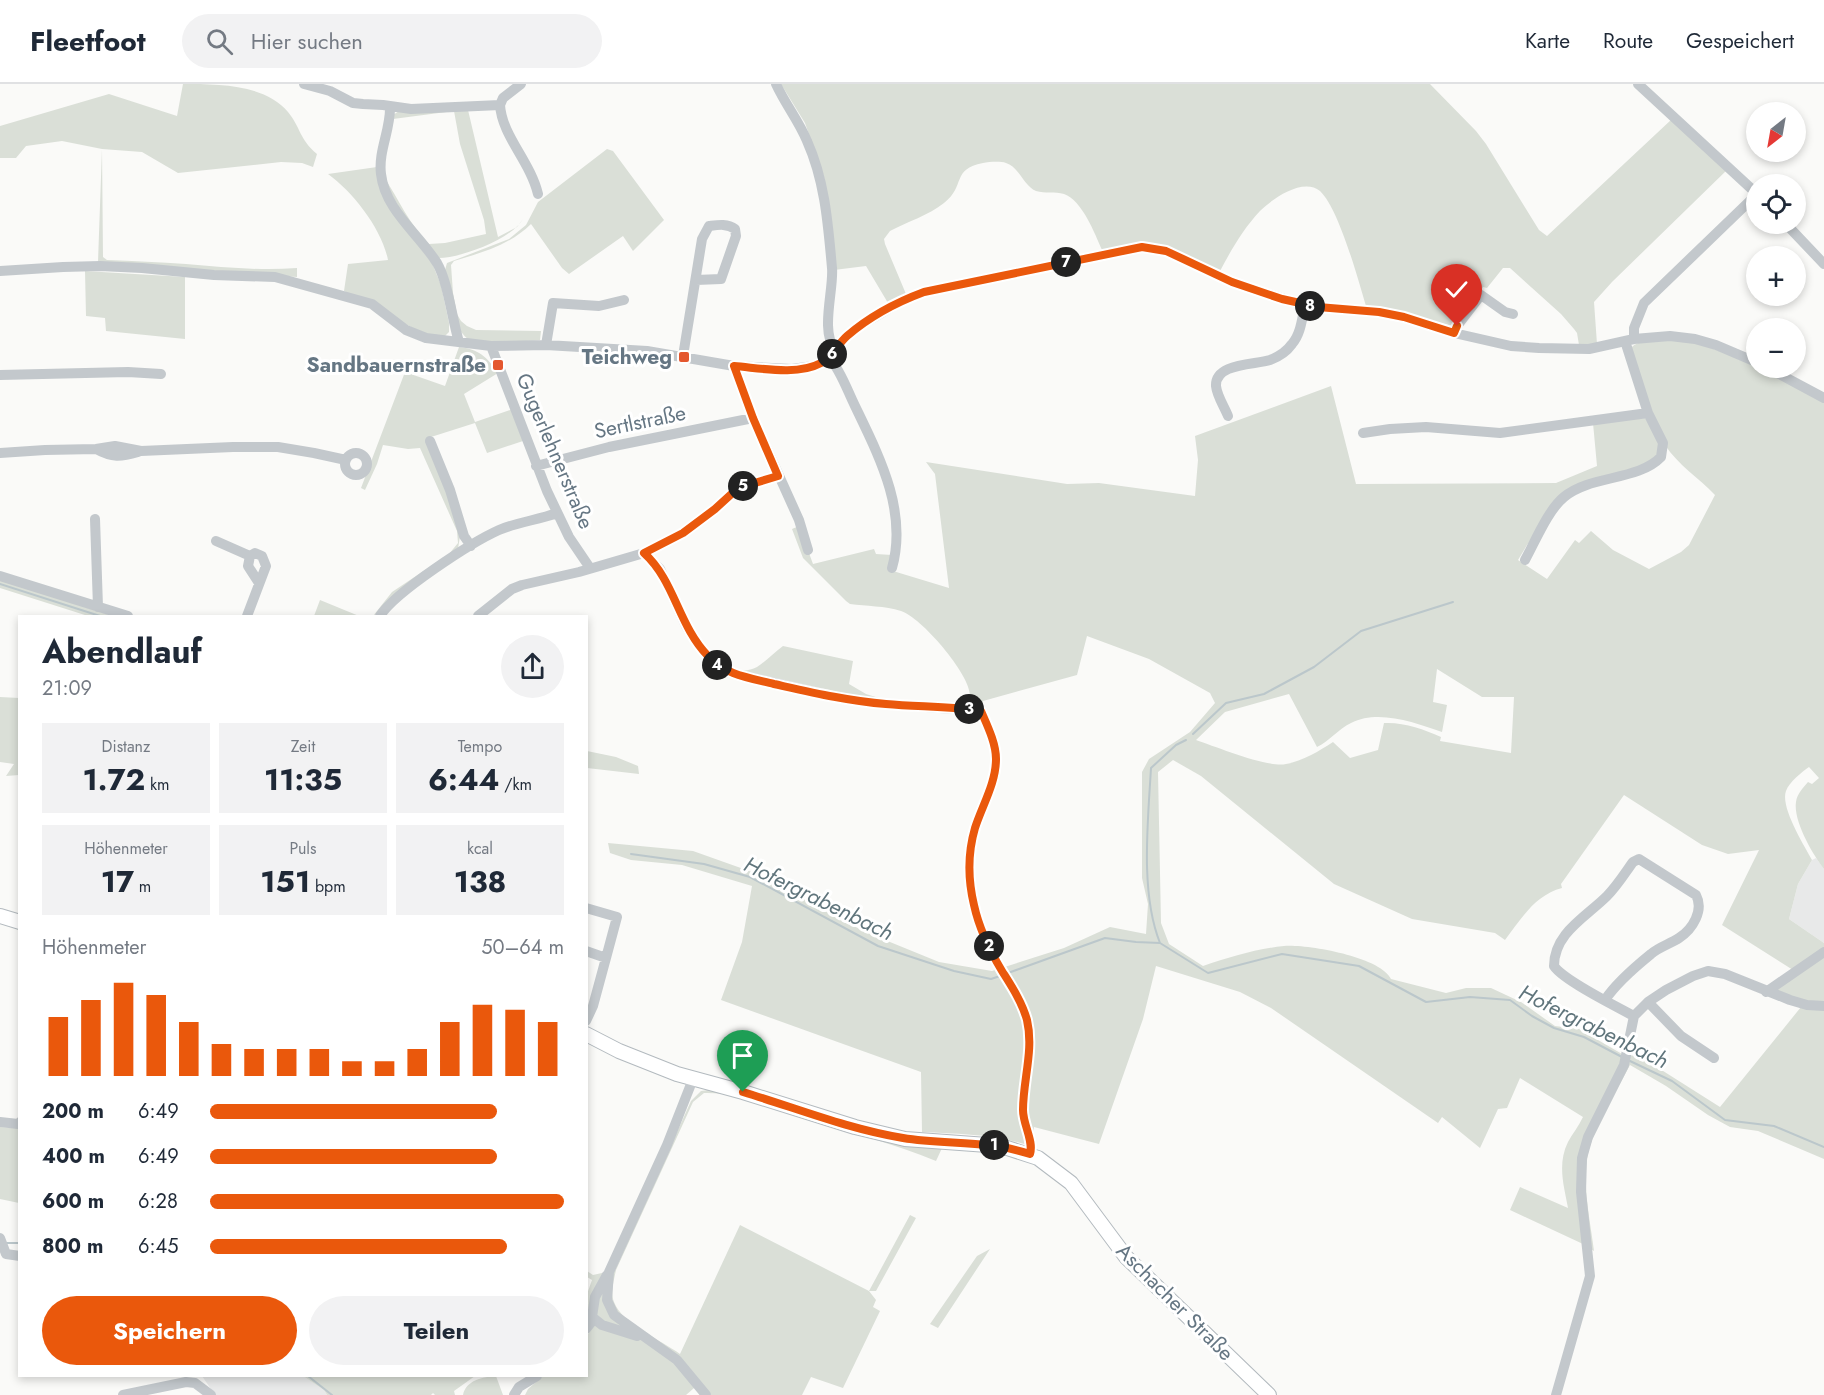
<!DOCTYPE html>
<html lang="de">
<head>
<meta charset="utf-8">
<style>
	body { margin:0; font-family:Jost,sans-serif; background:#f2f2f3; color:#1f2937; height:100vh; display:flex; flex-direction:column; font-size:22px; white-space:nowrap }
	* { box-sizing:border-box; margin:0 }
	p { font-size:20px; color:#747a83 }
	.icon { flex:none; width:33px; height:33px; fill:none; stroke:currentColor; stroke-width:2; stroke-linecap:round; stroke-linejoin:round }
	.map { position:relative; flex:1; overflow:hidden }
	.side { position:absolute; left:18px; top:531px; width:570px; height:762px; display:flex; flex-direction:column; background:#fff; border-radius:0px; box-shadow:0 3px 9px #0003 }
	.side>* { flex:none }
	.needle { width:39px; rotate:211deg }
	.controls { position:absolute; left:1746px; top:18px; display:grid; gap:12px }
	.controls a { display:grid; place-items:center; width:60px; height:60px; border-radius:50%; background:#fff; box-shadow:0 3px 9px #0003; font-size:30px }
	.pin { position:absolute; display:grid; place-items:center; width:51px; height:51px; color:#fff; margin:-62px -26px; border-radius:50% 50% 50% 0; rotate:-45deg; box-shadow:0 0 6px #0007 }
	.pin .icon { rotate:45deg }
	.km { position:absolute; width:30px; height:30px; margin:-15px; border-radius:50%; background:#222; color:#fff; font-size:16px; line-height:30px; text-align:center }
	.round { display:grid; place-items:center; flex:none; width:63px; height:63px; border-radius:32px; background:#f2f2f3 }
	.headline { display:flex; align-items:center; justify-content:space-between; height:102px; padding:0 24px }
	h1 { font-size:33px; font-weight:700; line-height:45px }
	.metrics { display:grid; grid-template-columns:repeat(3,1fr); gap:9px; height:102px; padding:6px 24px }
	.metrics div { display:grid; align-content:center; border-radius:0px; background:#f2f2f3; text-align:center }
	.metrics b { font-size:30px; font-weight:700 }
	.metrics small { font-size:16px; font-weight:400 }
	.metrics p { font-size:16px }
	.chart { height:168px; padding:12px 24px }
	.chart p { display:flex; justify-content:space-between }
	.chart svg { width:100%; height:108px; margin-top:6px; stroke:#ea580c; stroke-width:6 }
	.button { display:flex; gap:12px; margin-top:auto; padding:12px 24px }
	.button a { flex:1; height:69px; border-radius:36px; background:#ea580c; color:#fff; font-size:24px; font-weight:700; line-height:69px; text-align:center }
	.button a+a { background:#f2f2f3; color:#1f2937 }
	ul { padding:0 24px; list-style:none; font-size:20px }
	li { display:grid; grid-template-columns:96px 72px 1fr; align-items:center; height:45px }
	li i { height:15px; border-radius:8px; background:#ea580c }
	header { display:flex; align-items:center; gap:36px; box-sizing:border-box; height:84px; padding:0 30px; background:#fff; border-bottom:2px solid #e0e1e3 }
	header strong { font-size:28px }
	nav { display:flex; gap:33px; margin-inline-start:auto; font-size:21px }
	.search { width:420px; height:54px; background:#f2f2f3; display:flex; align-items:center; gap:15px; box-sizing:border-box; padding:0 21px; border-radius:33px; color:#747a83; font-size:22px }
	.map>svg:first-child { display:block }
	.built { fill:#e8e9e9 }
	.green { fill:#dadfd7; fill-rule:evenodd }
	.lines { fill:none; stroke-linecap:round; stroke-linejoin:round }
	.stream { stroke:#bbc7cb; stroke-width:2 }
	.secondary-casing { stroke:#b3babf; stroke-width:16 }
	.street { stroke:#c3c8cc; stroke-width:10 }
	.secondary { stroke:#fff; stroke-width:14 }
	.route-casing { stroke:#fff; stroke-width:12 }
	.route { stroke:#ea580c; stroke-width:8 }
	.poi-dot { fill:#e4572e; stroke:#fff; stroke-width:2 }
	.labels { text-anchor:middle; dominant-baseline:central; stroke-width:6; stroke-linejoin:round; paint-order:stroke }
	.poi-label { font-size:21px; font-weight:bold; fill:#657683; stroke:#fff; text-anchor:end }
	.street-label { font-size:21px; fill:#657683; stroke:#fff }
	.water-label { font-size:22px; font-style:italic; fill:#60757c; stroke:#fff }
</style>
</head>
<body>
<header>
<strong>Fleetfoot</strong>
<div class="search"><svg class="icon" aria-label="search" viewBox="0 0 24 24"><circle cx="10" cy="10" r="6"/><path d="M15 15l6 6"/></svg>Hier suchen</div>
<nav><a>Karte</a><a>Route</a><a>Gespeichert</a></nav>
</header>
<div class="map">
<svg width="1824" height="1311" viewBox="0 0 1824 1311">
	<rect width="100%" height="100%" fill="#fafaf8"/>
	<path class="built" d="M1816,774L1824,785V859L1789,835L1798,800L1812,776Z
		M202,1292H303L324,1306L327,1311H215Z"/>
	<path class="green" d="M183,0C217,0 265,0 288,28C301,44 299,55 317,70L313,83L302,79L281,78L178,89L142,68L102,65L103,173L107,176C133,177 160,178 186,180C223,183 259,187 297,184V193L98,178L102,65L62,57L26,62L16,74H0V42L109,10L177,32Z
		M781,0H1430L1476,47L1486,60L1539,146L1547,152L1672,35L1728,85L1612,198L1594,218L1597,260L1579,261L1577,249L1574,245L1561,230L1510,184H1503L1487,204L1483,203L1453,242L1366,222C1358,195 1339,125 1320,107C1303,93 1272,115 1260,127C1243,145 1230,168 1219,189L1180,169L1102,166C1095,150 1082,116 1064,110C1055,107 1045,110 1036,107C1024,102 1019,83 1006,79C1000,77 989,78 983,79C951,85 966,102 944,119C929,131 907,138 890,147L884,155L885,160L906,210L888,219L866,182L834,186L824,93L805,39Z
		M468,26L498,153L517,143L523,135C512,155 461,174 439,174C417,152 394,123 384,93C399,116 409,140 429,160L445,159L486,150L484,136L460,60L454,27L393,35V31L399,27Z
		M607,65L613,67L664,136L633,167L623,152L569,190L562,184L531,140C510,161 481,169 454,177L451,181L453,209L457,230L461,237L467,242L476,246L541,247L540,256C524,257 481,261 468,255C465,253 464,251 461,248L445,186L447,179L509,155L526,141L538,118Z
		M377,83L422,166L432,179L441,201L449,239V248L445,252L424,250L344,207L348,180L388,176C382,145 353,108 328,90Z
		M85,187L185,193V255L106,247L105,234L86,232Z
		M1668,255L1698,259L1756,281V284L1772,289L1824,318V785C1813,771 1793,737 1796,718C1797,710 1803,704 1808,698L1812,700L1819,694L1809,683C1802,688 1789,698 1786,707C1780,723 1804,761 1812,776L1798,800L1789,835L1824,859V865L1793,886L1722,841L1759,766L1728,770L1702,761L1624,711L1561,800L1562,804C1535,811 1521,835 1505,856L1495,849L1412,835L1334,800L1201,692L1173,676L1158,688L1161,839L1169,860L1203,882C1230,873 1256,865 1284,862C1307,860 1381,873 1391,895L1446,909L1466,904H1491L1521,918L1555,942L1579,945L1622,970L1641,973L1720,1023L1801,923L1824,926V1075L1758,1047L1730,1043L1708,1031L1666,1002L1630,981C1618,1004 1593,1046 1588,1070C1582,1102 1590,1135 1594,1167L1583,1160L1510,1126L1520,1103L1568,1124C1564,1102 1557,1080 1568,1058C1572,1050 1579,1042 1583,1033L1520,994L1507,1024L1498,1025L1480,1064L1442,1033L1438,1039L1271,924L1240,908L1156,882L1143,935L1099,1060L1034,1043L1031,1062C995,1050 959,1050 922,1048L921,988L721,916L742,858L752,802L682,781L631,776L610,769L608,759L693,767L766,793L863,847L939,878L992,887L1064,864L1110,843L1146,850L1148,820L1142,794V688L1149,675L1190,648L1215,619L1210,609L1149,575L1087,552L1077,591L983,617L982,625L877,617L723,582L695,553L672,504L675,503C680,519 686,537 695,551C708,569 733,596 757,583C766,577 774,569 783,562L853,577L849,600L866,610L882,615L967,621C969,618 970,616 970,612C971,591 921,533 901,527C885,522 866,522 850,520L846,517L803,474L792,445L799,442L813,480L874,465L876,470L892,471L893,487L949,504L935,390L926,378L1067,400L1099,399L1195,412L1198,376L1195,352L1331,302L1356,400L1556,399L1597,382L1593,339L1645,334L1656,349L1660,369L1653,378L1576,403L1527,461L1518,476L1547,495L1575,456L1579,459L1591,447L1613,466L1649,485L1681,468L1689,461L1715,411C1699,394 1678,381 1665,361C1647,332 1640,296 1631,264C1639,255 1655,257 1668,255ZM1437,585L1482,613H1514L1511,669L1440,657L1441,653C1423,645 1404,638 1384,639L1378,666L1350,674L1333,658C1319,667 1303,677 1286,680C1267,684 1217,663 1196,656L1225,628L1289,610L1317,663C1330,657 1338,645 1351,639C1379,625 1415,639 1442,648L1447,621L1433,618Z
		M459,263C479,265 487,273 498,289L464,310L475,338L513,325L523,357L487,369L475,339L431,353L438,382L460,452L458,465L373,532L392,508L449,470L458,459L457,447L420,364L408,365L383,361L377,380L365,406L361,404L405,288L445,302Z
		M0,496L113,532H88L0,504Z
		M320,516L359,532H314Z
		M0,613L19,614V691L6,692L14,680L0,678Z
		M587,667L616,673L638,682L639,690L587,684Z
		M1824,872V921L1781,911L1777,905Z
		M708,1006L943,1062L936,1077C894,1060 850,1048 807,1035C774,1024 739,1008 704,1009L693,1018L616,1186C614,1196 610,1208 614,1218C622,1240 661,1256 680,1270L740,1141L869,1207L910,1131L916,1134L876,1207H869L876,1216L873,1223L880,1227L843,1304L811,1293L802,1311H711L701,1298L686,1311H525L528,1305L543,1292H586V1251L589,1249L587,1248V1210L592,1196L587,1193V1187L593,1191L615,1186L691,1017L701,1007Z
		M0,1043L19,1044V1119L0,1115Z
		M990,1165L938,1244L930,1240L977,1172Z
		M303,1292H475L454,1307L455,1311H435L433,1309L431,1311H327L324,1306Z
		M496,1292L503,1311H463C466,1296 483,1293 496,1292Z"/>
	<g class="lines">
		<path class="stream" d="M0,500L100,532
			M1193,650L1226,619L1264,610L1314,583L1361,547L1453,518
			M631,770L704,780L750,793L878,862L954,887L991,895L1000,892
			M1160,859C1140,809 1148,737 1151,684L1176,661L1186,656
			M1008,889L1105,854L1136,858L1160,859L1208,889L1282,870L1359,882L1426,918L1470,913L1510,916L1532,932L1554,944L1584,953L1622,973
			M1630,977L1672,997L1725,1036L1774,1042L1824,1063
			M4,1159H20
			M308,1292L332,1311"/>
		<defs>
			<path id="secondary" d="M0,832L20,838
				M586,950L619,967L677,990L743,1008L855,1043L905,1055L1001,1062L1038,1074L1071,1099L1126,1173L1269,1311"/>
		</defs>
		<use href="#secondary" class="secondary-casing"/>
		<path class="street" d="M304,0L330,7L353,19L363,20L383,21L411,25L500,21
			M776,0C785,20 799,37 807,57C825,97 828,140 832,184C834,205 820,248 835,265
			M1638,0L1756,109
			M500,21C502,52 530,77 538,110
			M500,21L503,14L521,0
			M390,22C391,45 378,67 381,90C385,126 419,150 437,179C448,198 452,235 459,258
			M1786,140L1824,180
			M0,187L63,183L100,182L142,184L214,191L275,193L372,220L406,246L426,254L491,262L546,261L647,267L734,282L792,285L813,282L822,278L848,251L863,240L905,215L924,208L1142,163L1166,167L1232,198L1300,220L1318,223L1379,228L1404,233L1454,249L1511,262L1539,264L1589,265L1634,255L1670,252L1695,255L1716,261L1756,278
			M1454,249L1457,242L1481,211L1505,228L1513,230
			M1634,255V244L1644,219L1756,111
			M546,261L553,219L599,222L624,216
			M491,262L547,407L569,453L590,484
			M683,272L702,155L709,142C717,141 727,139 735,145L736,152L721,195L696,196
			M829,273C841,287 847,306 855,322C879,372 908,427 892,484
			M734,282L753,334L799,436L808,466
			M1768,284L1824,314
			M0,291L128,288L161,290
			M1228,332C1224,322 1217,312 1216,302C1215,279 1254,281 1270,276C1278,273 1287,267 1292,260C1301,250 1302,234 1305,221
			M1363,349L1390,345L1426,343L1500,349L1648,329
			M430,357L450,406L464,452L471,462
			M96,365C112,374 121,373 138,368
			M0,369L45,366L96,365L115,362L141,367L233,363H278L314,369L346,376
			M345 380a11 11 0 1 1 22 0a11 11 0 1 1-22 0Z
			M536,382L609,363L753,334
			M95,435L98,523
			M216,457L250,472
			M644,469L660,485L686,542L697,559L714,579L732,589L845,615L885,620L981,627C987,641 996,659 996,675C996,698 982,722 975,744C967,768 968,796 974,821C979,843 989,864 1000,883C1010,901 1022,916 1027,936C1034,966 1023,996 1023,1026C1023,1041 1034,1058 1030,1070
			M1525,476C1535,458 1548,426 1564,413C1590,391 1638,397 1661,373L1663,359L1648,329L1625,257
			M0,492L128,532
			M247,532L266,482L262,472L255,469L250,472L248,482L259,499
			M380,532C395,508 472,458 499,446C518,438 538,436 557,429
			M478,532L512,505L522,501L579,488L644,469L683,449L715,425L738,404L778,392
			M586,824L617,833L606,874
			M586,867L606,874L593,922L586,937
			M1766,908L1824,868
			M1605,916C1616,899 1635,883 1651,870C1659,863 1670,860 1679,854C1693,845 1704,826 1696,811L1639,775L1633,778C1625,789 1617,802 1607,812C1586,833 1554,849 1554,882C1563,896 1617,923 1634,932
			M1648,918L1681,952L1714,974
			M693,995L667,1061L609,1188L607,1216L614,1231L677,1276L706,1311
			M0,1038L18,1040L20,1038
			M0,1154L6,1170L20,1172
			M607,1191L595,1213L592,1233L602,1241L637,1252
			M586,1245L594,1235
			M123,1311L186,1298L195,1299L211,1311
			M514,1311L519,1303L537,1292
			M1556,1311L1590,1192L1581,1108L1582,1074L1588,1053L1624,981L1634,932L1648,918L1666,906L1693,892L1708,887L1725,890L1790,916L1807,921L1824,922"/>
		<use href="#secondary" class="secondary"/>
	</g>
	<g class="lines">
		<defs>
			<path id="route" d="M743,1008C796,1024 848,1045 903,1054C946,1061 988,1056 1030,1070C1034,1057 1023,1041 1023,1026C1023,996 1034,966 1027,936C1022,918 1012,903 1002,887C990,867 979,844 974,821C968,796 968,768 975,744C982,722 996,699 996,675C996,659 987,641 981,627C950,622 918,623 886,620C848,617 810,608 774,600C750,594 725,591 708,572C678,541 675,497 644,469L683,449L715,425L738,404L778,392L753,334L734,282C760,284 797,292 821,279C832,273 838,260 847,252C869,233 897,218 924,208L1142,163L1166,167L1232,198L1282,215L1318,223L1379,228L1404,233L1454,249L1457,242"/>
		</defs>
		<use href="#route" class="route-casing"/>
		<use href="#route" class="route"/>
	</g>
	<g class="poi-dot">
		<rect x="678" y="267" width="12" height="12" rx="3"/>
		<rect x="492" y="275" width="12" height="12" rx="3"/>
	</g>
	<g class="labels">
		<g class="poi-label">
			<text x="672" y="273">Teichweg</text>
			<text x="486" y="281">Sandbauernstraße</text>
		</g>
		<g class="street-label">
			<text transform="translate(640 338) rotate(-12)">Sertlstraße</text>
			<text transform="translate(555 367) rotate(67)">Gugerlehnerstraße</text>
			<text transform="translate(1175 1218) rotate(45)">Aschacher Straße</text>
		</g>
		<g class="water-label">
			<text transform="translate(819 814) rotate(26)">Hofergrabenbach</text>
			<text transform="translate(1594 942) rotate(26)">Hofergrabenbach</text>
		</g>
	</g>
</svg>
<div class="controls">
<a><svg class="needle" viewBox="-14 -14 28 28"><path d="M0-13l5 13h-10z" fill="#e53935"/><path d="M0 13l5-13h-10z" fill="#747a83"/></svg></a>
<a><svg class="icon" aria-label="locate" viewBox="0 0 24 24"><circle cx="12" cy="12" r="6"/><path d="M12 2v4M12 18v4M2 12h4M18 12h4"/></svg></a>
<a>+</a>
<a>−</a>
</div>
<div class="pin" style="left:743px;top:1008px;background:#1e9e55"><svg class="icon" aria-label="arrive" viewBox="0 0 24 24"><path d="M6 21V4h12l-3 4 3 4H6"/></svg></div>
<div class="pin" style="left:1457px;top:242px;background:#d93025"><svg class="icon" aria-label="check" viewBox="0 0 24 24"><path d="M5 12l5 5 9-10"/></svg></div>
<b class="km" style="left:994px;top:1061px">1</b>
<b class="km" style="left:989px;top:862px">2</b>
<b class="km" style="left:969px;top:625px">3</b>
<b class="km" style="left:717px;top:581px">4</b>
<b class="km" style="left:743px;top:402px">5</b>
<b class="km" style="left:832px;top:270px">6</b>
<b class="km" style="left:1066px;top:178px">7</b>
<b class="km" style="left:1310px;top:222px">8</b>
<section class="side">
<div class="headline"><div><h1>Abendlauf</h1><p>21:09</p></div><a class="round"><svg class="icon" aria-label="share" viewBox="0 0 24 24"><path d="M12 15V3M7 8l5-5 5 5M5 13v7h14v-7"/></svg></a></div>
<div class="metrics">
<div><p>Distanz</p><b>1.72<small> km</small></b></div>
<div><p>Zeit</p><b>11:35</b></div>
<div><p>Tempo</p><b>6:44<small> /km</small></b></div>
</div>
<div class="metrics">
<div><p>Höhenmeter</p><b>17<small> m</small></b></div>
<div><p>Puls</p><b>151<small> bpm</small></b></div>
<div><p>kcal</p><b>138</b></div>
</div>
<div class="chart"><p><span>Höhenmeter</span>50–64 m</p>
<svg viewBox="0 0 160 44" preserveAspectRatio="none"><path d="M5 44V20M15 44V13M25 44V6M35 44V11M45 44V22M55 44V31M65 44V33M75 44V33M85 44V33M95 44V38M105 44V38M115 44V33M125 44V22M135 44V15M145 44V17M155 44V22"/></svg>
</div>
<ul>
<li><b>200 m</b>6:49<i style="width:81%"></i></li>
<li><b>400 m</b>6:49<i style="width:81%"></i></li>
<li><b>600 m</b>6:28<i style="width:100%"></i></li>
<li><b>800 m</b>6:45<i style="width:84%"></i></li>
</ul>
<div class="button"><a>Speichern</a><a>Teilen</a></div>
</section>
</div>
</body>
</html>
